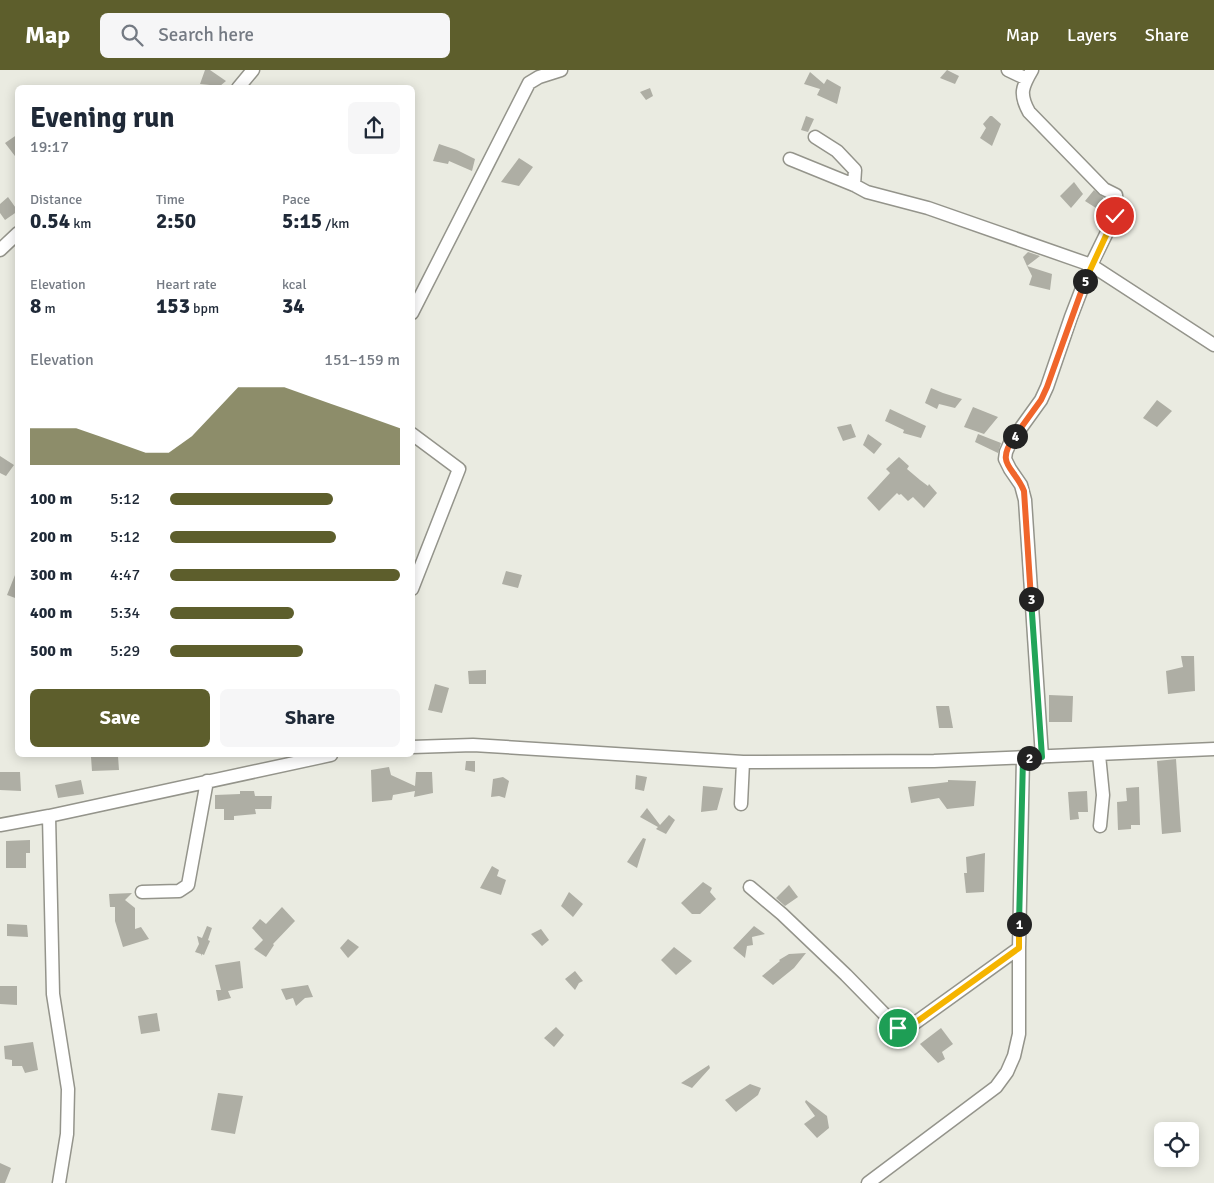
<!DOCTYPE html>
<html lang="en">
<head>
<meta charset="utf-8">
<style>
	body { margin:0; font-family:Signika,sans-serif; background:#f6f6f7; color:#1f2937; height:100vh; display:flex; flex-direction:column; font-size:19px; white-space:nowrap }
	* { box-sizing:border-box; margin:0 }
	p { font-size:16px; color:#747a83 }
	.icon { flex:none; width:28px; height:28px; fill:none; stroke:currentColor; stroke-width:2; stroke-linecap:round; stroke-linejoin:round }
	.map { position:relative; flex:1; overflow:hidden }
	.sheet { position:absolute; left:15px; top:15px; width:400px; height:672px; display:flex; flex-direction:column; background:#fff; border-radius:8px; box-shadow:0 2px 12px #0003 }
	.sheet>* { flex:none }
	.tools { position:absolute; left:1154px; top:1052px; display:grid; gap:10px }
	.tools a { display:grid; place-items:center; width:45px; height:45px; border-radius:8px; background:#fff; box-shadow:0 2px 12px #0003; font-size:25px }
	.pin { position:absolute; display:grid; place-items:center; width:42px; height:42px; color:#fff; margin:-21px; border:2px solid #fff; border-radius:50%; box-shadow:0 1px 5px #0007 }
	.km { position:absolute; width:25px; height:25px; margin:-12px; border-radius:50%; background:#222; color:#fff; font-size:14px; line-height:25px; text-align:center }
	.round { display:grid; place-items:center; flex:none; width:52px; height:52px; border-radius:8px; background:#f6f6f7 }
	.head { display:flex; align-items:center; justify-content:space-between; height:85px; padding:0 15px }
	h1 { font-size:28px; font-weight:700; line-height:38px }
	.figures { display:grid; grid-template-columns:repeat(3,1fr); gap:8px; height:85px; padding:5px 15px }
	.figures div { display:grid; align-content:center }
	.figures b { font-size:21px; font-weight:700 }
	.figures small { font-size:14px; font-weight:400 }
	.figures p { font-size:14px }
	.chart { height:140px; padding:10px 15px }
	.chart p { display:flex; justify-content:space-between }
	.chart svg { width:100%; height:90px; margin-top:5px; fill:#5d5e2c; opacity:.7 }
	.button { display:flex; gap:10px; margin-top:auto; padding:10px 15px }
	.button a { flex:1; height:58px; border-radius:8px; background:#5d5e2c; color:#fff; font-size:20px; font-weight:700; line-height:58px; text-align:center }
	.button a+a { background:#f6f6f7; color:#1f2937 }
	ul { padding:0 15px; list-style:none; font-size:16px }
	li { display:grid; grid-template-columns:80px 60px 1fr; align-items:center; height:38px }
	li i { height:12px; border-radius:6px; background:#5d5e2c }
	header { display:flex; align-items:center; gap:30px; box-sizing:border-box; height:70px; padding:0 25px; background:#5d5e2c; color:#fff }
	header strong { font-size:24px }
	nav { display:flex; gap:28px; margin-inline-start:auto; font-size:18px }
	.search { width:350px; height:45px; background:#f6f6f7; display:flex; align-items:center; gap:12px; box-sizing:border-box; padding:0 18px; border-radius:8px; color:#747a83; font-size:19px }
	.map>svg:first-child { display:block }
	.building { fill:#aeaea4 }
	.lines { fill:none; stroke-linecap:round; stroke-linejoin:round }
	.minor-casing { stroke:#94948b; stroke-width:15 }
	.minor { stroke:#fff; stroke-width:12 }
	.split-1-casing { stroke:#fff; stroke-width:10 }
	.split-2-casing { stroke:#fff; stroke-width:10 }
	.split-3-casing { stroke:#fff; stroke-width:10 }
	.split-4-casing { stroke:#fff; stroke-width:10 }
	.split-5-casing { stroke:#fff; stroke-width:10 }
	.split-6-casing { stroke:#fff; stroke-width:10 }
	.split-1 { stroke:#f5b400; stroke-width:6 }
	.split-2 { stroke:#22a559; stroke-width:6 }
	.split-3 { stroke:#22a559; stroke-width:6 }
	.split-4 { stroke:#f0652b; stroke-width:6 }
	.split-5 { stroke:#f0652b; stroke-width:6 }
	.split-6 { stroke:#f5b400; stroke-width:6 }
</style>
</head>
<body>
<header>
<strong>Map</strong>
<div class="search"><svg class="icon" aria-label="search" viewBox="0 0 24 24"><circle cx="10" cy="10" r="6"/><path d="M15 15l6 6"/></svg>Search here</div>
<nav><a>Map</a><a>Layers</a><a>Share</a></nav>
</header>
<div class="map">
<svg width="1214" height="1113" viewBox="0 0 1214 1113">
	<rect width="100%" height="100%" fill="#eaebe1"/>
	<path class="building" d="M205,0H210L226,11L220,16L200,14Z
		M947,0L959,6L955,14L940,8Z
		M810,2L824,14L827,9L841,17L837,34L817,25L820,19L804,14Z
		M650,18L653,26L646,30L640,22Z
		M806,46L814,49L808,62L801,60Z
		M990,46H992L1001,54L992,76L980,68L986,58L983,54Z
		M18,64V90L5,73Z
		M439,74L457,80L475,89L472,101L449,91L448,94L433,91Z
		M519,88L533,97L519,116L501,112Z
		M1074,112L1083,124L1071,138L1060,126Z
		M1094,120L1104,128L1096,138L1085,131Z
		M8,127L18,141L5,150L0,143V134Z
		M1028,182L1040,186L1027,196L1023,187Z
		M1027,196L1052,204L1050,220L1029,215L1032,206Z
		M931,318L943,323L962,329L955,338L939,334L937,339L925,333Z
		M1157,330L1172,341L1157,357L1143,348Z
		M973,337L998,347L984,364L964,357Z
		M890,339L926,356L921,368L903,363L904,360L885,351Z
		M851,354L856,367L843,371L837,357Z
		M868,364L882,374L874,384L863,375Z
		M978,364L1001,373L998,383L975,372Z
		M0,386L14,395L6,406L0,403Z
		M899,387L909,396L907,399L920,410L928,416L929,414L937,423L924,438L913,427L908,431L901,424L899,425L897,423L879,441L867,428L890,403L886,399Z
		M17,500H18V529L7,525Z
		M506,501L522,505L518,518L502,514Z
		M1181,586H1194L1195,621L1168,624L1166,601L1183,597Z
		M486,600V614H469L468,601Z
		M435,614L449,618L442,643L428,640Z
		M1049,625L1073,626L1072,652H1049Z
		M936,636H949L953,658H939Z
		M118,686L119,700L92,701L91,687Z
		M1176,689L1181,762L1162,764L1157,691Z
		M466,691H475V702L465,700Z
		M389,697L391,705L415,716L416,702H432L433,723L414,727L415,721L393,725L392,730L372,732L371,700Z
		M0,702H20L21,721L0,720Z
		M636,705L647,707L644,721L635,719Z
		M503,707L509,711L505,728L499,726L491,727L493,709Z
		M81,710L84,724L58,728L55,715Z
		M948,710L976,711L974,736L947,739L939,728L911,733L908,717L948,712Z
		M703,716L723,718L717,740L701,742Z
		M1139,717L1140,755H1131V759L1118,760L1117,732L1127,731L1126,718Z
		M240,721H254L255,726H272L271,739H255L256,744L234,746V750H224V739H215V725L240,724Z
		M1087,721L1088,742H1078L1079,749L1070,750L1068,722Z
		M647,738L660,755L669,745L675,750L666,764L656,759L658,757L640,747Z
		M643,768L646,769L637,798L627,792Z
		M30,770V783H26V798H6V771Z
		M985,783L984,822L966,823L964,803H967L966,787Z
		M492,796L499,800L497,806L506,810L501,825L480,818Z
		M703,812L712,818L710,822L716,829L700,844H692L681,833Z
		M789,815L798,827L785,836L776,828Z
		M569,822L583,834L573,847L561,836Z
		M132,823L125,830L135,838V859L141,857L149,869L123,877L115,851V837H110L109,824Z
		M282,837L295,851L273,874L274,875L266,887L254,879L263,870L252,858L260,849L266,854Z
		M7,854L27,855L28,867L7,866Z
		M207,856L212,858L208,870L210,871L204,885L202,884L201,886V884L195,882L199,874L197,866L202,868Z
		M754,856L765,864L752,867L753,875L747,876L745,888L733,878Z
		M541,859L549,870L542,876L531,864Z
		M348,869L359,877L348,888L340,878Z
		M674,877L692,891L676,905L661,890Z
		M806,883L794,898L773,915L762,906L780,891L779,890L789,884Z
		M240,891L243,918L228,921L231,928L218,931L216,920H221L215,895Z
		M575,901L583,911L579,913L575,920L565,909Z
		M308,915L313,927L305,928L296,936L293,928L286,930L281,919Z
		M0,916H17V935L0,934Z
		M157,943L160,961L141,964L138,946Z
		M556,957L564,965L554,977L544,968Z
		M941,958L953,974L942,982L945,989L938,993L920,974Z
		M33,972L38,1000L25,1003L22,996H12V990L5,989L4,976Z
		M709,995L710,998L692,1018L681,1013Z
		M750,1014L761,1018L758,1025L736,1042L725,1030Z
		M218,1023L243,1026L235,1064L211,1060Z
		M806,1030L827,1046L829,1058L817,1068L804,1054L815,1046L805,1032Z
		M0,1093L11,1098L5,1113H0Z"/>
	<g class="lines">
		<defs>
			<path id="minor" d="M1008,0L1027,9
				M1032,0C1022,17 1019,24 1029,42L1104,119L1116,125L1117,135L1115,146L1091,195L1071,247L1047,317L1041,330L1010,373L1006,382L1005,389L1010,399L1021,415L1025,430L1042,687
				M238,18L253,0
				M815,67L837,81L855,100L854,115
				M790,89L854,115L867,122L928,138L1091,195L1214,275
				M0,180L18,163
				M412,243L529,13L539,7L561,0
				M412,364L459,399L412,519
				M412,677L473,675L743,692L934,691L1214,679
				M1099,685L1103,725L1100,756
				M741,734L743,692
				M49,746L53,924L68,1019L67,1064L59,1113
				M0,755L49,746L331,685
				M750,817L782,844L846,905L898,958H908L1019,878
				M142,822L179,821L188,815L207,711
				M868,1113L996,1017L1007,1002L1014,986L1019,964V878L1023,688"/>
		</defs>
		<use href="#minor" class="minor-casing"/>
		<use href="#minor" class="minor"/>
	</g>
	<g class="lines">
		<defs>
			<path id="split-1" d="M898,958H908L1019,878V854"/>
			<path id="split-2" d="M1019,854L1023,688H1029"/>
			<path id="split-3" d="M1029,688L1042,687L1031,529"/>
			<path id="split-4" d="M1015,366C994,395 1014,396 1024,421L1031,529"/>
			<path id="split-5" d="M1015,366L1041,330L1047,317L1085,211"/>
			<path id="split-6" d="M1085,211L1115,146"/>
		</defs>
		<use href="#split-1" class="split-1-casing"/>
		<use href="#split-2" class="split-2-casing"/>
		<use href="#split-3" class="split-3-casing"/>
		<use href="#split-4" class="split-4-casing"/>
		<use href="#split-5" class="split-5-casing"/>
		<use href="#split-6" class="split-6-casing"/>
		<use href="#split-1" class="split-1"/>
		<use href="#split-2" class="split-2"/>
		<use href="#split-3" class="split-3"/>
		<use href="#split-4" class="split-4"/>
		<use href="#split-5" class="split-5"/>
		<use href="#split-6" class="split-6"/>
	</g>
</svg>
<div class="tools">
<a><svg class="icon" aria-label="locate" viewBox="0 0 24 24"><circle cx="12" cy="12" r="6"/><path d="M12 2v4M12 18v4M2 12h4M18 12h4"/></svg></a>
</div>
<div class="pin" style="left:898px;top:958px;background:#1e9e55"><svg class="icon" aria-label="arrive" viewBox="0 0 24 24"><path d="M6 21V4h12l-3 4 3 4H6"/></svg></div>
<div class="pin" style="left:1115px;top:146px;background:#d93025"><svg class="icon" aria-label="check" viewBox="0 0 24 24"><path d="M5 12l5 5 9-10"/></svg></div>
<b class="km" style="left:1019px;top:854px">1</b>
<b class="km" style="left:1029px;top:688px">2</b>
<b class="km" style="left:1031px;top:529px">3</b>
<b class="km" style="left:1015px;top:366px">4</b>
<b class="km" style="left:1085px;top:211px">5</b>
<section class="sheet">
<div class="head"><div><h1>Evening run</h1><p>19:17</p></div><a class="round"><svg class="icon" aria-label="share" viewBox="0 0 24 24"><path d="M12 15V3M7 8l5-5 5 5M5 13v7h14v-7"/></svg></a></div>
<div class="figures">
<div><p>Distance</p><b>0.54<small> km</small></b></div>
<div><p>Time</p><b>2:50</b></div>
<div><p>Pace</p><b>5:15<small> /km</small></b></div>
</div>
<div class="figures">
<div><p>Elevation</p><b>8<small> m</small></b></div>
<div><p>Heart rate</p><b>153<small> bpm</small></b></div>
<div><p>kcal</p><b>34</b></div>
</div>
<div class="chart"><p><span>Elevation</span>151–159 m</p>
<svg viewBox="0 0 160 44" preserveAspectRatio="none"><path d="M0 44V26L10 26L20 26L30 30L40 34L50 38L60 38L70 30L80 18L90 6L100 6L110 6L120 10L130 14L140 18L150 22L160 26V44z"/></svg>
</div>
<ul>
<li><b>100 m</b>5:12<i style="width:71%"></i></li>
<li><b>200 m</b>5:12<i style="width:72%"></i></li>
<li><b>300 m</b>4:47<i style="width:100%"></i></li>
<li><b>400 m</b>5:34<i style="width:54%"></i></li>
<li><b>500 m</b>5:29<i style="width:58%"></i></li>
</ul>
<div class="button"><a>Save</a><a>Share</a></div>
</section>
</div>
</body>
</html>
